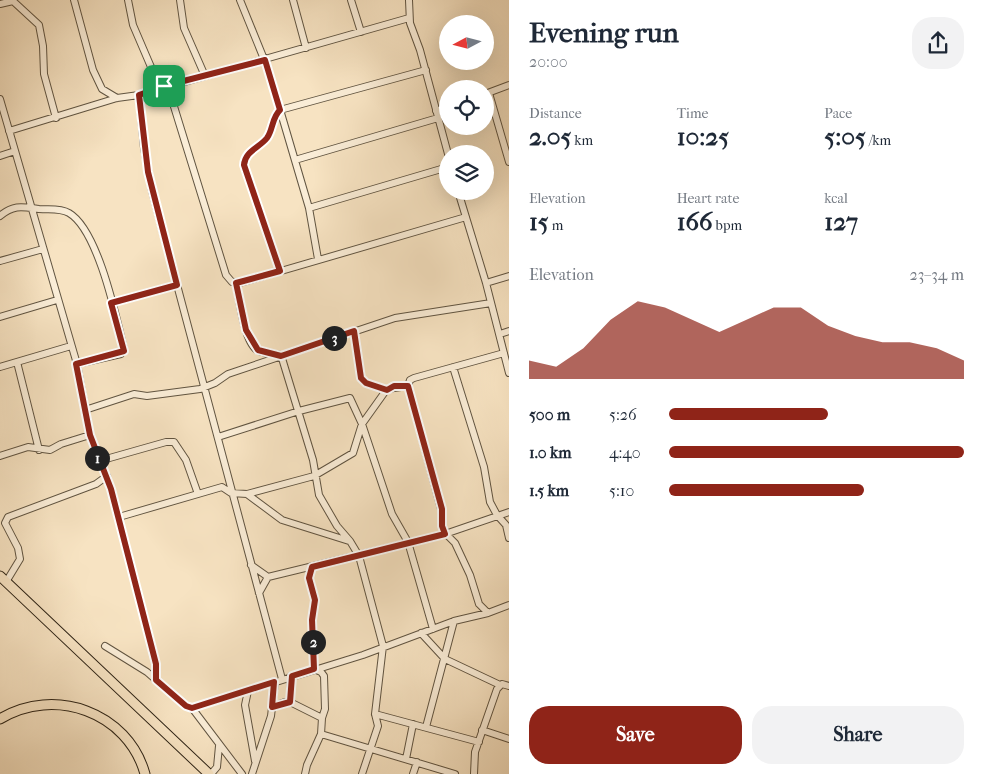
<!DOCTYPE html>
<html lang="en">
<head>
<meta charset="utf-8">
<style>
	body { margin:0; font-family:"IM FELL French Canon",serif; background:#f2f2f3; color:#1f2937; height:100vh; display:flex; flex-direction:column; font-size:19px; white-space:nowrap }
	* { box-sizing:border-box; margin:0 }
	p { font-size:16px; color:#747a83 }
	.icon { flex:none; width:28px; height:28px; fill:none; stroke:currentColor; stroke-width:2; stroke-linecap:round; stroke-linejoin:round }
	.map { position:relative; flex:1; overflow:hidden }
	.panel { display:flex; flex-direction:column; background:#fff; width:475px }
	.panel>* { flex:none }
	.needle { width:32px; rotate:263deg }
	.tools { position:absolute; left:439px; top:15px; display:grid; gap:10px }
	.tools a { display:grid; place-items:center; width:55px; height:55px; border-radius:50%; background:#fff; box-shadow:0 5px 20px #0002; font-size:25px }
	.pin { position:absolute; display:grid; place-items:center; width:42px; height:42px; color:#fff; margin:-21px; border-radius:10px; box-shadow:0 2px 8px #0006 }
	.km { position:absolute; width:25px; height:25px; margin:-12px; border-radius:50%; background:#222; color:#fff; font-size:14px; line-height:25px; text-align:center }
	.round { display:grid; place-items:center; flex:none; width:52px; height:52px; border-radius:20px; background:#f2f2f3 }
	.headline { display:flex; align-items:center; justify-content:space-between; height:85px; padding:0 20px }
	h1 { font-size:28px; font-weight:800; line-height:38px }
	.stats { display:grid; grid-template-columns:repeat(3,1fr); gap:8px; height:85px; padding:5px 20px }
	.stats div { display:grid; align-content:center }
	.stats b { font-size:25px; font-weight:800 }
	.stats small { font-size:14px; font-weight:400 }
	.stats p { font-size:14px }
	.chart { height:140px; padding:10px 20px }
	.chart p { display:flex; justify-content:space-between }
	.chart svg { width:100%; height:90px; margin-top:5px; fill:#8f2418; opacity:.7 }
	.cta { display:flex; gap:10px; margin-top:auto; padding:10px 20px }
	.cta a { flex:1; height:58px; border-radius:20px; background:#8f2418; color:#fff; font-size:20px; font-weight:800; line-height:58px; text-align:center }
	.cta a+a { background:#f2f2f3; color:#1f2937 }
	ul { padding:0 20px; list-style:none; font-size:16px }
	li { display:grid; grid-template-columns:80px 60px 1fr; align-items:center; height:38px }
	li i { height:12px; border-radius:6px; background:#8f2418 }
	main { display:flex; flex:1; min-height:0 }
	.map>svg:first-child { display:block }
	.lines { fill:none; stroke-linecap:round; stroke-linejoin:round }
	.minor-casing { stroke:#605441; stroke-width:8 }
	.highway-casing { stroke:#2e2416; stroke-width:11 }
	.minor { stroke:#faedd7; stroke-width:6 }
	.highway { stroke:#f7e3c2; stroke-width:9 }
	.route-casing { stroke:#fff; stroke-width:10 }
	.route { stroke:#8f2418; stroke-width:6 }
</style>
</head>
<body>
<main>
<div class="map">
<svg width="509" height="774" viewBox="0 0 509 774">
	<rect width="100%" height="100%" fill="#f7e3c2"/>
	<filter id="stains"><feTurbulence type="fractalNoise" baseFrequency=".004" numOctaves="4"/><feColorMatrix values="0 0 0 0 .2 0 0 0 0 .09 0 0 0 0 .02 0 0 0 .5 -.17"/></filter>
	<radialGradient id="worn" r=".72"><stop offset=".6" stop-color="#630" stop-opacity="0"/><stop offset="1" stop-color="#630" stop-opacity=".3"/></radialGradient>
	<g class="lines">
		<defs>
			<path id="minor" d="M74,0L93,70L102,89L117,98
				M128,0L133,25L151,67L172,100L226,275L232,282L240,283L466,217
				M180,0L184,28L205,76
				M240,0L268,69L309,208L318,259
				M293,0L306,48
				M351,0L361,32
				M409,0L410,23L420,50L448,154
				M0,4L13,1L39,25L43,46L44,74L56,118
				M489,93L509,162
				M485,94L509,85
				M139,95L144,148L152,191L282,679
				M0,99L77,364L90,435L111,489L156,664V680
				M436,111L448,107
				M9,131L117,98L139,95L409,18
				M0,156L15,151
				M295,160L438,118
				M458,191L486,283L509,373
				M309,208L448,167
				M0,216C14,204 23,207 39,209C49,210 60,208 69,213C98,230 116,316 124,349L121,354L77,364
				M0,261L43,249
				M280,271L244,165C245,151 259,148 267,138C273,130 272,117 280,110L426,70
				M236,283C239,298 244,342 257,350C263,354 274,354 281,355L313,460L319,495L337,526L350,541L359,556L383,646L375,714L378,726L362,774
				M486,283L509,276
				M111,303L177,285
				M0,317L57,300
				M354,331L361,378L366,383L387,390
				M500,334L509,331
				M17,362L39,450
				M0,367L71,346
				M453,367L484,467L490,502L497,515L506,525L509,538
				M85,410L134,394L147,396L200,389L215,383L228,374L395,318L491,303
				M218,437L299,411L350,398L362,424L392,514L408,542L433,629
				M0,456L28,447L50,450L61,444L90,435
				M99,461L166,442H174L186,460L198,494
				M247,494L314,476L353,453L362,424L387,389L408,386
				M119,517L222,487L231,493L247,494L282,520L349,541
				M251,565L268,577L445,534L509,512
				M6,582L20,559L18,548L5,523L8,517L96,484L107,476
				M259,593L268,577
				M488,613L479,604L470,575L455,543L443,531L441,509L408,386L410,380L414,378L504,353
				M421,633L445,659L500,685
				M105,646L147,672L186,706L192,708L242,774
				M248,691L245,705L255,761
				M290,702L291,676
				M272,707L285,702H290L322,718
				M192,708L363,655L454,621L488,613L509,605
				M375,714L479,742
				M426,727L454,621
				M482,730L509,739
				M321,734L455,774
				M406,759L413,724
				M211,774L217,767L219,746
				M252,774L271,716L275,682
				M305,774L307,765L321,734L322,718L325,709L324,676L321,672L314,669L312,620L315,600L309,578L312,567
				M413,774L417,762
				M474,774L475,752L497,689L502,684L509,686"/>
			<path id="highway" d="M0,576L209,774
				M0,719C54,686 128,712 145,774"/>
		</defs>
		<use href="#minor" class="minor-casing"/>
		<use href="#highway" class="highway-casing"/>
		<use href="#minor" class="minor"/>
		<use href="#highway" class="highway"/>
	</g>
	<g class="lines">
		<defs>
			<path id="route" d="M265,60L280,110C272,117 273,130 267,138C259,148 245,151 244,165L280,271L236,283L246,330L258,350L281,356L354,331L361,378L366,383L387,390L394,386H408L442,509V526L445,534L312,567L309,578L315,600L312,620L314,669L292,676L290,702L272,707L274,682L192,708L186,706L156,680V664L111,489L90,435L76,364L124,351L111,303L177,285L148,172L139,95L164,86Z"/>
		</defs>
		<use href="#route" class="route-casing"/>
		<use href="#route" class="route"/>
	</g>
	<rect width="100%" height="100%" filter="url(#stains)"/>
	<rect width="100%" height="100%" fill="url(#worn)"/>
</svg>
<div class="tools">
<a><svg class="needle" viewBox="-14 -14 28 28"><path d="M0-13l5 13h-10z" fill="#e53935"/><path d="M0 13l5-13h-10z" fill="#747a83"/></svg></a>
<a><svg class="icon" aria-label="locate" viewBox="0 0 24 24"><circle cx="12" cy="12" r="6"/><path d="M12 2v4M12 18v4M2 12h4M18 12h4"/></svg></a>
<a><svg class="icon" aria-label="layers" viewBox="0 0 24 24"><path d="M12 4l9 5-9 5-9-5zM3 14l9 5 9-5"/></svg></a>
</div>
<div class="pin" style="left:164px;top:86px;background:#1e9e55"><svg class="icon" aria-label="arrive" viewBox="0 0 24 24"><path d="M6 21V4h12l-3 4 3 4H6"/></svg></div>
<b class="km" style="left:97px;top:458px">1</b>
<b class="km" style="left:313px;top:642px">2</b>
<b class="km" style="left:334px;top:338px">3</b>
</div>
<section class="panel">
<div class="headline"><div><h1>Evening run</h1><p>20:00</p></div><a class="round"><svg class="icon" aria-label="share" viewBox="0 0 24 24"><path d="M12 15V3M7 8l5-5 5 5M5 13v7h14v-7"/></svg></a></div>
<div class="stats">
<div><p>Distance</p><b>2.05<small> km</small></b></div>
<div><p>Time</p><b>10:25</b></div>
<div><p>Pace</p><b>5:05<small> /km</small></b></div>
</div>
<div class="stats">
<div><p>Elevation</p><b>15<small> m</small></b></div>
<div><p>Heart rate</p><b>166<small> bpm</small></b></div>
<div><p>kcal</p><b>127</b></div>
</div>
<div class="chart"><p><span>Elevation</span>23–34 m</p>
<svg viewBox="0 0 160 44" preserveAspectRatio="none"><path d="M0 44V35L10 38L20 29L30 15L40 6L50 9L60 15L70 21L80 15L90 9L100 9L110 18L120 23L130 26L140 26L150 29L160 35V44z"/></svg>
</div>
<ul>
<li><b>500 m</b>5:26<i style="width:54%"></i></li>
<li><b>1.0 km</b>4:40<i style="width:100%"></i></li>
<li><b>1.5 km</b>5:10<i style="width:66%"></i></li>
</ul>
<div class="cta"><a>Save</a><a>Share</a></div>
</section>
</main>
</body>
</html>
